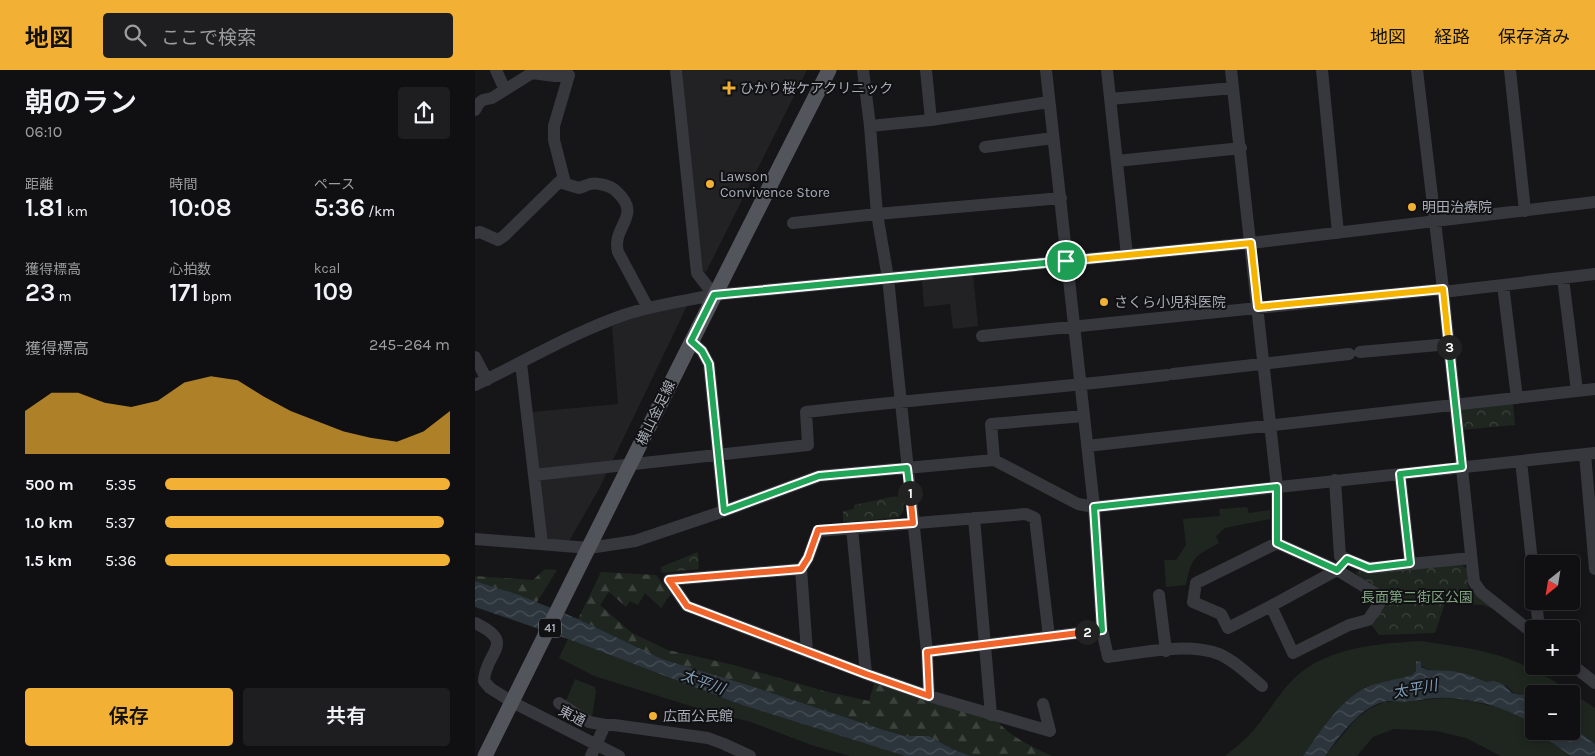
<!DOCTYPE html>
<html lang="ja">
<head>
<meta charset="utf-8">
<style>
	body { margin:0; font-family:Karla,"Noto Sans JP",sans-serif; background:#1e1e20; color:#f1f3f6; height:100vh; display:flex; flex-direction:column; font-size:19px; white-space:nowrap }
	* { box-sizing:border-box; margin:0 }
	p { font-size:16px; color:#9c9d9f }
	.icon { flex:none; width:28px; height:28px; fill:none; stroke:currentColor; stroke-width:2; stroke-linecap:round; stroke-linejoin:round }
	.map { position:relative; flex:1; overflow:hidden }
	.details { display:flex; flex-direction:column; background:#101012; width:475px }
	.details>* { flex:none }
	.needle { width:32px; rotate:210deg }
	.tools { position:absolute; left:1050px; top:485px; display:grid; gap:10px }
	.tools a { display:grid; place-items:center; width:55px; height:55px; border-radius:5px; background:#101012; box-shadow:0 2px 8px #0003,0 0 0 1px #303032; font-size:25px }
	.pin { position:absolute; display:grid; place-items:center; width:42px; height:42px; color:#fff; margin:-21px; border:2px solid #fff; border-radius:50%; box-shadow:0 1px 5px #0007 }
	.km { position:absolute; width:25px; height:25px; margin:-12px; border-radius:50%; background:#222; color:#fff; font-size:14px; line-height:25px; text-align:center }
	.round { display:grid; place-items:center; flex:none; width:52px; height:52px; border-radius:5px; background:#1e1e20 }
	.headline { display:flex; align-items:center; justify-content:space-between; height:85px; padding:0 25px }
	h1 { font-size:28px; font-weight:600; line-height:38px }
	.figures { display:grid; grid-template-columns:repeat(3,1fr); gap:8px; height:85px; padding:5px 25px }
	.figures div { display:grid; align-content:center }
	.figures b { font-size:25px; font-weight:600 }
	.figures small { font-size:14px; font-weight:400 }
	.figures p { font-size:14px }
	.chart { height:140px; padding:10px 25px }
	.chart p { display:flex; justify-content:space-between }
	.chart svg { width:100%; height:90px; margin-top:5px; fill:#f2b134; opacity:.7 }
	.primary-button { display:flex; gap:10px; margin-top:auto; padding:10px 25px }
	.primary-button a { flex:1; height:58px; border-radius:5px; background:#f2b134; color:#111; font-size:20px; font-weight:600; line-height:58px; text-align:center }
	.primary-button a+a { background:#1e1e20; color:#f1f3f6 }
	ul { padding:0 25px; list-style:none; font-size:16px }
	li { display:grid; grid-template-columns:80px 60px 1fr; align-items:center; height:38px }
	li i { height:12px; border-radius:6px; background:#f2b134 }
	header { display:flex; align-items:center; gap:30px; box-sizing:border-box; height:70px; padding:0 25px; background:#f2b134; color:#111 }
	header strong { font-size:24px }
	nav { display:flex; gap:28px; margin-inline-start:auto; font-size:18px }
	.search { width:350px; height:45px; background:#1e1e20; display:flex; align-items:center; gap:12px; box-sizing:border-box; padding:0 18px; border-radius:5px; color:#9c9d9f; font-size:19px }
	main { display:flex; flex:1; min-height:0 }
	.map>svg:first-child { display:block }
	.built { fill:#222225 }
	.green { fill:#1e261f }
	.forest { fill:url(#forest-firs) }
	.park { fill:url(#park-crowns) }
	.water { fill:url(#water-waves) }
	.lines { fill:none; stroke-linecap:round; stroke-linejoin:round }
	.minor { stroke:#37383d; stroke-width:12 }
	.major { stroke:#53555c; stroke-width:15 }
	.split-1-casing { stroke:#fff; stroke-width:10 }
	.split-2-casing { stroke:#fff; stroke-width:10 }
	.split-3-casing { stroke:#fff; stroke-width:10 }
	.split-4-casing { stroke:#fff; stroke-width:10 }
	.split-1 { stroke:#22a559; stroke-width:6 }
	.split-2 { stroke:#f0652b; stroke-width:6 }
	.split-3 { stroke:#22a559; stroke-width:6 }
	.split-4 { stroke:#f5b400; stroke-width:6 }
	.poi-dot { fill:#f2b134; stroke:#111113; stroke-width:2 }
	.labels { text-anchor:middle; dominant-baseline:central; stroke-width:4; stroke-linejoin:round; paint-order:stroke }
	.shield { fill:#111113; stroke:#7b7e86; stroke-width:1 }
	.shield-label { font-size:12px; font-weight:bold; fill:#a8adb8 }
	.poi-label { font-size:14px; fill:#a8adb8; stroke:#111113; text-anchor:start }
	.street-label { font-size:14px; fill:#a8adb8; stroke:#111113 }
	.park-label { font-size:14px; fill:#7fa381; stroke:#111113 }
	.water-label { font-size:15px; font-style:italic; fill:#7f9bb3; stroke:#111113 }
</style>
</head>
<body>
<header>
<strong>地図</strong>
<div class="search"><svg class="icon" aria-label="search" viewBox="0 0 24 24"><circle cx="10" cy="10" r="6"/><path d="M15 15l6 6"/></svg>ここで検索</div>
<nav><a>地図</a><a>経路</a><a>保存済み</a></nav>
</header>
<main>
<section class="details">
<div class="headline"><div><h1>朝のラン</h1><p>06:10</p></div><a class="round"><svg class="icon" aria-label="share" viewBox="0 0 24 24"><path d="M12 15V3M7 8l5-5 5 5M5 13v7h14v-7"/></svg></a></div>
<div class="figures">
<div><p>距離</p><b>1.81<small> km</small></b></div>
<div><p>時間</p><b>10:08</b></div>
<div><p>ペース</p><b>5:36<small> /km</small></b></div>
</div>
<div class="figures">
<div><p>獲得標高</p><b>23<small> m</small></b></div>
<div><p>心拍数</p><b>171<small> bpm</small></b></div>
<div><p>kcal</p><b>109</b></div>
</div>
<div class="chart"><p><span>獲得標高</span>245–264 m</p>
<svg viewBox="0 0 160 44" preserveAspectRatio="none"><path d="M0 44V23L10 14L20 14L30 19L40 21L50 18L60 9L70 6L80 8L90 16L100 23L110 28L120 33L130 36L140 38L150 33L160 23V44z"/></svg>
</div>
<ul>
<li><b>500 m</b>5:35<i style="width:100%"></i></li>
<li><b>1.0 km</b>5:37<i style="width:98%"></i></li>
<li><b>1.5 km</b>5:36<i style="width:100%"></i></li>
</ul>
<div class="primary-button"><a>保存</a><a>共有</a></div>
</section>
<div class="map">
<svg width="1120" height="686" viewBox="0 0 1120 686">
	<defs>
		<pattern id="forest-firs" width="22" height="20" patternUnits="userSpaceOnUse" patternTransform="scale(1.25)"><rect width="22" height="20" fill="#1e261f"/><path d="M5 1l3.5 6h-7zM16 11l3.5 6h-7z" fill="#3c433d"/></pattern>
		<pattern id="park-crowns" width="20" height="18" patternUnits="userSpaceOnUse" patternTransform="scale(1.25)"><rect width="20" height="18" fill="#1e261f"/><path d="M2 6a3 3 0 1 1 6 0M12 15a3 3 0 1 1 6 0" fill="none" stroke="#3c433d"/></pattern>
		<pattern id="water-waves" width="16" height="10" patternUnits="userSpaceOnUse" patternTransform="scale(1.25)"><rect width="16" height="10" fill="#2c353c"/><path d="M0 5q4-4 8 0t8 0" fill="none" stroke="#485056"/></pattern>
	</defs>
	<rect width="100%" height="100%" fill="#161618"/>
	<path class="built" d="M207,0H332L231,202L227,200Z
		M498,204L503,256L478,259L475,234L449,237L447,209Z
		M212,236L125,417L89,480L71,467L56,342L143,334L137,256L174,242Z"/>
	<path class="green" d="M772,437L774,443L795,440V449L750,458L741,466L744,473C719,487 717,486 711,515L691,517L689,490H701L711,475L708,449L745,446L744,439Z
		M93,569L264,634L430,686H375L336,675L276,652L235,642L119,606L84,588Z
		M946,571C972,575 1000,578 1025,586C1060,597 1091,618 1120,638V674L1096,656V624L1059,625C1053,622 1050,626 1044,625C1036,624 1035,617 1028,614C1023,612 1015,613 1009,612C1003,610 998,606 992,604C974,599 954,606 941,591V601L937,605L889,618L853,651L828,686H750C761,677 773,668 781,657C792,644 800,630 811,617C844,577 899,574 946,571Z
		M100,609L120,617L121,622L117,648L90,633Z
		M971,628L996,631L1033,640L1057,655L1059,661H1064L1069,667L1096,686H1026L991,668L961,661L919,659L898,667L882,686H850L881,649L894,639L909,632H926Z"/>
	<path class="forest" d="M70,499L82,500L62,532L0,511V506L58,510Z
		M126,502L181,505L196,524L186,538L170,523L163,535L155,531L151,537L134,522L125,535L157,563L193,580L259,595L349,621L394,631L400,611L522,651C537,668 557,677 577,686H496L477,679L454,666H430L409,660L276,616L187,589L103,549Z"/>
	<path class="park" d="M1038,332L1040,355L985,360L983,337Z
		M428,426L429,440L424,447L368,453V441L379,439V435L416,427Z
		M223,482L224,499L187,503L186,497Z
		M985,493L992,499L993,517L1025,542L1009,535L970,533L960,563L904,565L896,554L914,525L883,507L881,502L886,501L894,504Z"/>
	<path class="water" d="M0,511L44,525L103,549L187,589L276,616L409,660L430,666H454L477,679L496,686H430L264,634L93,569L0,537Z
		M941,591L946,592V597L953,600L977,601L992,604L1011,612L1019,611L1028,614L1037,623L1045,625L1055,623L1059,625V656C1035,638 1003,630 973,628C958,627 942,631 927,632C921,632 914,630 908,632C883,639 865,666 850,686H828C845,662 862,634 888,619C899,613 924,609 937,605L941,601Z
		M1096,656L1120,674V686H1096L1069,667L1064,661H1096Z"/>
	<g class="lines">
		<path class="minor" d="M21,0L30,20
			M201,0L222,203L239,225
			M388,0L395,56L402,144L413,208L452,582L454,626
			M571,0L619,437L627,560L633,587C667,583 711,572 744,584C760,591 774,605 787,616
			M632,0L652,185
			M756,0L802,417V473L862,500L903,525L904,534L893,550L874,555L818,583L796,536L753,558L746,544L718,532L721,513L802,473
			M847,0L863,163
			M942,0L968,219L999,512L1006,522L1059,564
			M1035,0L1050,141
			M635,29L758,18
			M0,40L4,33L8,30L17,28L57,3L80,6L94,5L79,56V70L90,113
			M456,50L574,32
			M395,56L456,50L451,0
			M510,77L578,68
			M642,91L766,78
			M318,153L402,144L586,128
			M0,163L5,162L23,170L29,166L84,112L104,118C108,117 111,115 115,114C122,112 136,116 141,121C169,146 136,156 143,182L173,238
			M1088,208L1102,321
			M1028,215L1042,328
			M968,222L1120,204
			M507,266L968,219
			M216,271L227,281L234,294L249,441
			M885,282L974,274
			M0,287L12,310
			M46,293L67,474
			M698,304L874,284
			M0,315C49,292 97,263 149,245C178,235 209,231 239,225L776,173L1120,132
			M612,376L1120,319
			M1110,384L1120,499
			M519,390L516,354L609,346
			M1046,391L1059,510
			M925,404L935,493
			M59,405L333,375L331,342C451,328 572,319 692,305
			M860,410L865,486L894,498L996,488
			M499,448L516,645
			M377,458L391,604
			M0,469L114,478L160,471L249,441L344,406L519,390L603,434L619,437L1120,383
			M326,499L332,582
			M684,525L691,581
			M1061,531L1064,559
			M796,536L862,500L865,496
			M0,553C43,573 10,582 9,611L15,618L37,632L144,686
			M452,582L627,560
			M1096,594L1120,613
			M84,633L114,652L130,655
			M568,634L575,661L454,626L391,604L212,536L194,510L326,499L333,488L343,461L551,444L560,448L574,567
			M116,686L130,655H139L233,668L249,674L275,686"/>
		<path class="major" d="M10,686C124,457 237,228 354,0"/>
	</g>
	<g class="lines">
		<defs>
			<path id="split-1" d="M435,423L432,398L344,406L249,441L234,294L227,281L216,271L239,225L591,191"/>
			<path id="split-2" d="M435,423L438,453L343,460L333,488L326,499L194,510L212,536L391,604L454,626L452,582L612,562"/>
			<path id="split-3" d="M612,562L627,560L619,437L802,417V473L862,500L872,489L894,498L935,493L925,404L987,397L974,277"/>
			<path id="split-4" d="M591,191L776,173L783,237L968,219L974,277"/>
		</defs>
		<use href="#split-1" class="split-1-casing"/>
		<use href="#split-2" class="split-2-casing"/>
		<use href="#split-3" class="split-3-casing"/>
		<use href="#split-4" class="split-4-casing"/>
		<use href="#split-1" class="split-1"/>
		<use href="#split-2" class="split-2"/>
		<use href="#split-3" class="split-3"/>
		<use href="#split-4" class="split-4"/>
	</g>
	<g class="poi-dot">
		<path d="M251.5 10.5h5v5h5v5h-5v5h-5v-5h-5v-5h5z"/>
		<circle cx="235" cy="114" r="5"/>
		<circle cx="937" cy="137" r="5"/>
		<circle cx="629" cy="232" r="5"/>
		<circle cx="178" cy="646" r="5"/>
	</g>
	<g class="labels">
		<rect class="shield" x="64" y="548.5" width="22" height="19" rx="4"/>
		<g class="shield-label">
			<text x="75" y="558">41</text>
		</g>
		<g class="poi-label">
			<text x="265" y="18">ひかり桜ケアクリニック</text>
			<text x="245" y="106">Lawson<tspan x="245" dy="16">Convivence Store</tspan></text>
			<text x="947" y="137">明田治療院</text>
			<text x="639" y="232">さくら小児科医院</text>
			<text x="188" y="646">広面公民館</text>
		</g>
		<g class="street-label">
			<text transform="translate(181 343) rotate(-64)">横山金足線</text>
			<text transform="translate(97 646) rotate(27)">東通</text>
		</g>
		<g class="park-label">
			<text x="942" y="527">長面第二街区公園</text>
		</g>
		<g class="water-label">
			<text transform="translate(228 612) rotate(20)">太平川</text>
			<text transform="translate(940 619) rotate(-10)">太平川</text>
		</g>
	</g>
</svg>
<div class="tools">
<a><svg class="needle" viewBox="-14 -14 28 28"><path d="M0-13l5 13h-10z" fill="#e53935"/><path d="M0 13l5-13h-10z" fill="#9c9d9f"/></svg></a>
<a>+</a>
<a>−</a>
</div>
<div class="pin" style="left:591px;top:191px;background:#1e9e55"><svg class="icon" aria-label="arrive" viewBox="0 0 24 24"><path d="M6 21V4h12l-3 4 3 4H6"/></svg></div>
<b class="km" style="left:435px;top:423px">1</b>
<b class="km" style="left:612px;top:562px">2</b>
<b class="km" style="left:974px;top:277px">3</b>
</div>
</main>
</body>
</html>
